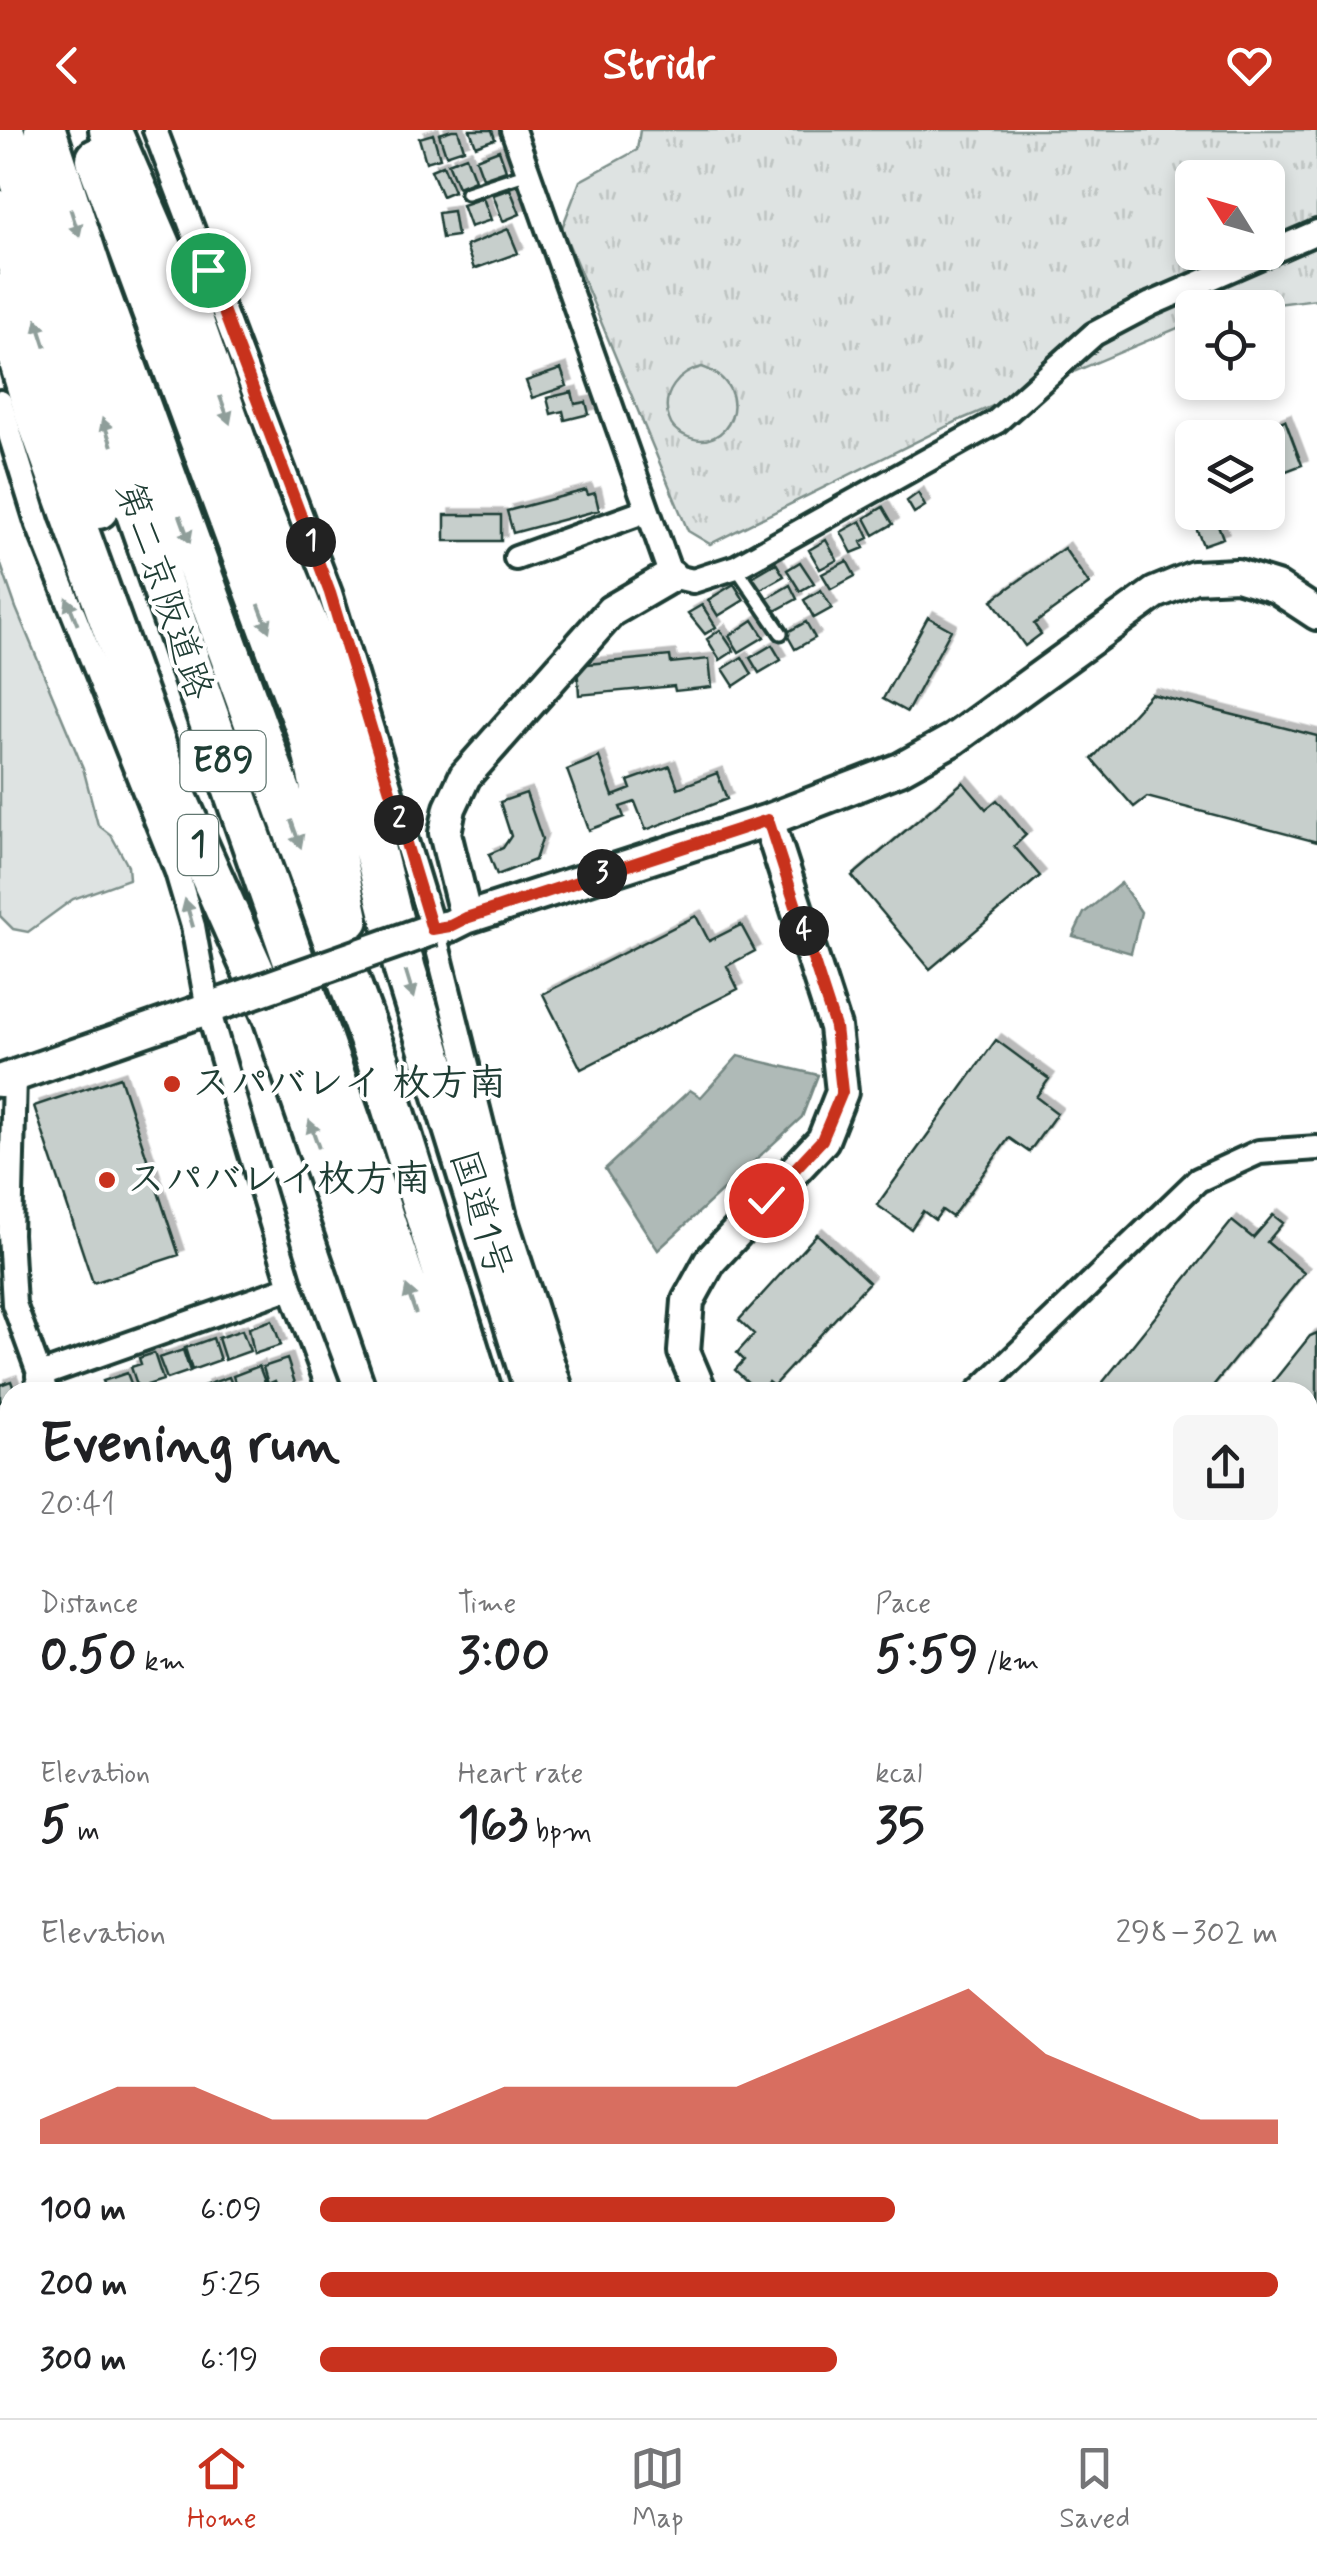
<!DOCTYPE html>
<html lang="en">
<head>
<meta charset="utf-8">
<style>
	body { margin:0; font-family:Mynerve,"Klee One",sans-serif; background:#f6f6f6; color:#202124; height:100vh; display:flex; flex-direction:column; font-size:38px; white-space:nowrap }
	* { box-sizing:border-box; margin:0 }
	p { font-size:32px; color:#757577 }
	.icon { flex:none; width:55px; height:55px; fill:none; stroke:currentColor; stroke-width:2; stroke-linecap:round; stroke-linejoin:round }
	.map { position:relative; flex:1; overflow:hidden }
	.drawer { position:absolute; left:0px; top:1252px; width:1318px; height:1038px; display:flex; flex-direction:column; background:#fff; border-radius:30px 30px 0 0; box-shadow:0 5px 15px #0003 }
	.drawer>* { flex:none }
	.needle { width:65px; rotate:307deg }
	.buttons { position:absolute; left:1175px; top:30px; display:grid; gap:20px }
	.buttons a { display:grid; place-items:center; width:110px; height:110px; border-radius:15px; background:#fff; box-shadow:0 5px 15px #0003; font-size:50px }
	.pin { position:absolute; display:grid; place-items:center; width:85px; height:85px; color:#fff; margin:-42px; border:5px solid #fff; border-radius:50%; box-shadow:0 2px 10px #0007 }
	.km { position:absolute; width:50px; height:50px; margin:-25px; border-radius:50%; background:#222; color:#fff; font-size:28px; line-height:50px; text-align:center }
	.round { display:grid; place-items:center; flex:none; width:105px; height:105px; border-radius:15px; background:#f6f6f6 }
	.head { display:flex; align-items:center; justify-content:space-between; height:170px; padding:0 40px }
	h1 { font-size:55px; font-weight:700; line-height:75px }
	.metrics { display:grid; grid-template-columns:repeat(3,1fr); gap:15px; height:170px; padding:10px 40px }
	.metrics div { display:grid; align-content:center }
	.metrics b { font-size:50px; font-weight:700 }
	.metrics small { font-size:28px; font-weight:400 }
	.metrics p { font-size:28px }
	.chart { height:280px; padding:20px 40px }
	.chart p { display:flex; justify-content:space-between }
	.chart svg { width:100%; height:180px; margin-top:10px; fill:#c8321e; opacity:.7 }
	ul { padding:0 40px; list-style:none; font-size:32px }
	li { display:grid; grid-template-columns:160px 120px 1fr; align-items:center; height:75px }
	li i { height:25px; border-radius:12px; background:#c8321e }
	header { display:flex; justify-content:space-between; align-items:center; height:130px; padding:0 40px; background:#c8321e; color:#fff; font-size:45px; font-weight:700 }
	.menu { display:flex; justify-content:space-around; align-items:center; height:140px; border-top:2px solid #e0e0e0; background:#fff; font-size:28px; color:#757577 }
	.menu a { display:grid; justify-items:center; gap:5px }
	.menu .active { color:#c8321e }
	.map>svg:first-child { display:block }
	.grass { fill:url(#grass-tufts); stroke:#7e908b; stroke-width:2.5; fill-rule:evenodd }
	.forest { fill:url(#forest-firs); stroke:#7e908b; stroke-width:2.5 }
	.green { fill:#dee3e2; stroke:#7e908b; stroke-width:2.5 }
	.water { fill:#afbab7; stroke:#758883; stroke-width:2.5 }
	.lines { fill:none; stroke-linecap:round; stroke-linejoin:round }
	.stream { stroke:#758883; stroke-width:6 }
	.building { fill:#c7cfcc; stroke:#1f3d34; stroke-width:2.5; filter:url(#shadow) }
	.lane-casing { stroke:#1f3d34; stroke-width:19 }
	.street-casing { stroke:#1f3d34; stroke-width:30 }
	.secondary-casing { stroke:#1f3d34; stroke-width:38 }
	.highway-casing { stroke:#1f3d34; stroke-width:48 }
	.lane { stroke:#fff; stroke-width:11 }
	.street { stroke:#fff; stroke-width:22 }
	.secondary { stroke:#fff; stroke-width:30 }
	.highway { stroke:#fff; stroke-width:40 }
	.secondary-bridge-casing { stroke:#1f3d34; stroke-width:38; stroke-linecap:butt }
	.secondary-bridge { stroke:#fff; stroke-width:30 }
	.oneway { fill:#8f9e9a }
	.route-casing { stroke:#fff; stroke-width:20 }
	.route { stroke:#c8321e; stroke-width:12 }
	.poi-dot { fill:#c8321e; stroke:#fff; stroke-width:4 }
	.labels { text-anchor:middle; dominant-baseline:central; stroke-width:8; stroke-linejoin:round; paint-order:stroke }
	.shield { fill:#fff; stroke:#627771; stroke-width:2.5 }
	.shield-label { font-size:35px; font-weight:bold; fill:#1f3d34 }
	.street-label { font-size:38px; fill:#1f3d34; stroke:#fff }
	.poi-label { font-size:38px; font-weight:bold; fill:#1f3d34; stroke:#fff; text-anchor:start }
</style>
</head>
<body>
<header><svg class="icon" aria-label="back" viewBox="0 0 24 24"><path d="M15 5l-7 7 7 7"/></svg>Stridr<svg class="icon" aria-label="heart" viewBox="0 0 24 24"><path d="M12 20l-8-8c-3-5 5-10 8-4 3-6 11-1 8 4z"/></svg></header>
<div class="map">
<svg width="1317" height="2288" viewBox="0 0 1317 2288">
	<defs>
		<pattern id="grass-tufts" width="24" height="20" patternUnits="userSpaceOnUse" patternTransform="scale(2.5)"><rect width="24" height="20" fill="#dee3e2"/><path d="M3 7l-1-3M5 7V3M7 7l1-3M15 17l-1-3M17 17v-4M19 17l1-3" fill="none" stroke="#bec4c2"/></pattern>
		<pattern id="forest-firs" width="22" height="20" patternUnits="userSpaceOnUse" patternTransform="scale(2.5)"><rect width="22" height="20" fill="#dee3e2"/><path d="M5 1l3.5 6h-7zM16 11l3.5 6h-7z" fill="#bec4c2"/></pattern>
		<filter id="shadow"><feDropShadow dx="5.5" dy="-5.5" stdDeviation="0" flood-color="#0004"/></filter>
	</defs>
	<rect width="100%" height="100%" fill="#fff"/>
	<filter id="ink" filterUnits="userSpaceOnUse"><feTurbulence type="fractalNoise" baseFrequency=".01" numOctaves="2"/><feDisplacementMap in="SourceGraphic" scale="20" xChannelSelector="R" yChannelSelector="G"/><feConvolveMatrix kernelMatrix="1 2 1 2 8 2 1 2 1" color-interpolation-filters="sRGB"/></filter>
	<g filter="url(#ink)">
		<path class="grass" d="M640,0H1317V169L1253,177L1192,178V192L960,290L710,414L688,401L562,98L580,51L637,20ZM1192,48H1268V122H1192Z"/>
		<path class="forest" d="M1317,1881V2288H899L905,2280H1308V1889Z"/>
		<path class="green" d="M702,237C760,257 728,329 684,305C677,302 671,296 669,289C660,263 680,242 702,237Z
			M0,432L16,478L83,638L98,695L111,705L128,736L129,749L73,769L28,802L13,799L0,786Z"/>
		<path class="water" d="M1121,753L1141,782L1131,823L1073,806L1084,783Z
			M738,926L818,945L802,987L658,1120L605,1039L690,960L701,967Z
			M10,2212V2280H98L101,2288H0V2215Z"/>
		<g class="lines">
			<path class="stream" d="M954,2288L961,2280"/>
		</g>
		<path class="building" d="M452,0H458L464,19L446,25L439,4Z
			M470,0H492L495,9L476,16Z
			M433,4L440,28L426,32L419,8Z
			M499,20L506,40L483,48L476,29Z
			M466,26L475,50L458,57L448,33Z
			M443,35L454,61L442,66L431,40Z
			M510,59L520,84L503,91L493,65Z
			M483,68L491,90L470,97L462,75Z
			M453,81L457,106L442,108L438,83Z
			M508,99L518,123L474,139L466,116Z
			M561,239L567,256L532,268L526,251Z
			M572,262L575,274L586,272L589,284L565,290L563,281L551,284L547,268Z
			M1285,290L1302,335L1268,348V308H1242Z
			M1192,327V367L1179,333Z
			M586,360L588,365L595,363L599,380L513,403L507,381Z
			M918,363L925,376L914,383L907,371Z
			M883,377L893,394L874,405L865,388Z
			M1213,382L1223,408L1203,415L1190,384Z
			M445,385H501V411H445Z
			M861,391L869,408L861,412L864,418L852,423L841,402Z
			M826,410L837,430L820,439L809,420Z
			M1064,418L1089,454L1034,494L1041,504L1025,516L992,470Z
			M847,431L855,446L831,459L822,444Z
			M800,432L814,453L800,461L787,440Z
			M776,433L784,446L759,460L752,447Z
			M734,454L744,470L718,486L708,470Z
			M790,455L797,469L773,482L766,469Z
			M821,460L832,478L814,488L804,470Z
			M702,475L716,497L705,504L688,483Z
			M928,487L951,500L907,582L883,569Z
			M753,490L764,507L739,522L729,506Z
			M806,492L815,508L795,519L786,503Z
			M720,500L734,521L720,530L707,509Z
			M772,515L781,530L759,543L750,528Z
			M670,526L671,533L709,529L712,557L675,561L674,556L579,565L577,535Z
			M742,527L752,544L734,556L723,539Z
			M1151,564L1317,606V712L1147,667L1134,677L1092,629Z
			M599,627L613,666L631,659L628,651L670,636L678,658L717,643L727,669L646,700L635,672L620,677L624,687L589,700L567,640Z
			M963,652L986,679L997,670L1026,705L1014,716L1040,746L930,839L852,746Z
			M526,663L542,709L535,730L497,745L489,724L503,718L511,706L500,672Z
			M696,786L709,811L741,795L755,821L727,836L738,859L581,939L543,864Z
			M996,910L1049,949L1036,967L1057,983L1029,1022L1009,1008L952,1087L942,1080L935,1090L923,1081L911,1099L877,1075Z
			M120,947L179,1125L93,1153L34,976Z
			M1273,1085L1283,1093L1267,1112L1304,1143L1208,1262H1095L1232,1091L1253,1108Z
			M817,1104L869,1152L773,1256L768,1252L758,1262L735,1240L744,1230L737,1223L754,1204L739,1190Z
			M272,1190L281,1215L254,1224L249,1198Z
			M242,1200L250,1221L225,1230L218,1208Z
			M1317,1203V1306L1308,1318V1262H1265L1310,1206Z
			M213,1208L220,1230L192,1240L185,1218Z
			M183,1220L190,1241L167,1249L159,1228Z
			M154,1223L163,1250L138,1258L131,1237L141,1234L139,1228Z
			M287,1229L296,1256L279,1261L275,1251L268,1254L263,1237Z
			M259,1236L265,1252L260,1254L262,1262H238L233,1246Z
			M127,1243L134,1261L107,1262L103,1251Z
			M229,1247L235,1262H205L203,1256Z
			M11,1251L15,1262H10V1268L0,1272V1255Z
			M10,1281V1299L0,1303V1284Z
			M10,1396V1423L1,1426L0,1399Z
			M1317,1407V1493L1308,1505V1419Z
			M5,1444L10,1469L0,1472V1445Z
			M1308,1510L1317,1518V1536L1308,1543Z
			M5,1568L10,1590L0,1593V1569Z
			M10,1648V1671L5,1673L0,1652Z
			M10,1815V1853L0,1856V1818Z
			M10,2017V2105L0,2072V2020Z
			M10,2111V2161L0,2164V2114Z"/>
		<g class="lines">
			<defs>
				<path id="lane" d="M467,63L528,43
					M736,437L781,503"/>
				<path id="street" d="M155,0L330,463L433,799L505,1087L562,1262
					M513,0L671,446L693,451L736,437L996,292L1094,204L1151,174L1317,102
					M0,272L38,395L177,742L193,796L208,879L233,965L291,1157L330,1262
					M516,428L646,381
					M14,946L10,1104L14,1174L46,1262
					M38,1246L291,1157
					M978,1262L1198,1050L1259,1022L1317,1018
					M0,1339L10,1359
					M0,1503L10,1532
					M0,1627L10,1623
					M0,1754L10,1751
					M0,1875L10,1872
					M0,2002L10,1999
					M247,2280L250,2288
					M391,2280L394,2288
					M890,2280L893,2288
					M334,2288L356,2280"/>
				<path id="secondary" d="M466,788L445,703L450,678L465,646L611,481L671,446
					M433,799L450,796L466,788L768,690L900,639L954,609L1155,463L1194,447L1237,445L1276,457L1317,484
					M0,951L235,869
					M701,1262L684,1222L688,1171L710,1131L823,1010L842,962L835,897L768,690
					M1308,1697L1317,1685"/>
				<path id="highway" d="M3,0L368,1043L442,1262
					M45,0L94,150L378,931L481,1262
					M110,0L192,189L257,372L334,560L405,840L536,1262
					M97,29L311,610L348,789
					M0,81L98,378
					M0,165L36,285L166,645L274,887L402,1262
					M749,2280L751,2288
					M789,2280L792,2288
					M826,2280L829,2288"/>
			</defs>
			<use href="#lane" class="lane-casing"/>
			<use href="#street" class="street-casing"/>
			<use href="#secondary" class="secondary-casing"/>
			<use href="#highway" class="highway-casing"/>
			<use href="#lane" class="lane"/>
			<use href="#street" class="street"/>
			<use href="#secondary" class="secondary"/>
			<use href="#highway" class="highway"/>
			<defs>
				<path id="secondary-bridge" d="M235,869L433,799"/>
			</defs>
			<use href="#secondary-bridge" class="secondary-bridge-casing"/>
			<use href="#secondary-bridge" class="secondary-bridge"/>
		</g>
		<defs><path id="oneway-solid" d="M-6-.8H1V-3.2L6.5 0L1 3.2V.8H-6Z" transform="scale(2.5)"/></defs>
		<g class="oneway">
			<use href="#oneway-solid" transform="translate(75 93) rotate(72)"/>
			<use href="#oneway-solid" transform="translate(41 203) rotate(-108)"/>
			<use href="#oneway-solid" transform="translate(225 280) rotate(70)"/>
			<use href="#oneway-solid" transform="translate(107 302) rotate(-109)"/>
			<use href="#oneway-solid" transform="translate(185 399) rotate(70)"/>
			<use href="#oneway-solid" transform="translate(72 481) rotate(-112)"/>
			<use href="#oneway-solid" transform="translate(264 488) rotate(69)"/>
			<use href="#oneway-solid" transform="translate(296 704) rotate(70)"/>
			<use href="#oneway-solid" transform="translate(189 783) rotate(-106)"/>
			<use href="#oneway-solid" transform="translate(410 855) rotate(73)"/>
			<use href="#oneway-solid" transform="translate(314 1004) rotate(-109)"/>
			<use href="#oneway-solid" transform="translate(411 1170) rotate(-109)"/>
		</g>
	</g>
	<g class="lines" filter="url(#ink)">
		<defs>
			<path id="route" d="M208,140L330,463L432,799L450,796L466,788L768,690L835,897L842,962L822,1010L766,1070"/>
		</defs>
		<use href="#route" class="route-casing"/>
		<use href="#route" class="route"/>
	</g>
	<g class="poi-dot">
		<circle cx="172" cy="954" r="10"/>
		<circle cx="107" cy="1050" r="10"/>
	</g>
	<g class="labels">
		<g class="shield">
			<rect x="180.5" y="601" width="85" height="60" rx="8"/>
			<rect x="178" y="685" width="40" height="60" rx="8"/>
		</g>
		<g class="shield-label">
			<text x="223" y="631">E89</text>
			<text x="198" y="715">1</text>
		</g>
		<g class="street-label">
			<text transform="translate(163 461) rotate(71)">第二京阪道路</text>
			<text transform="translate(480 1084) rotate(73)">国道1号</text>
		</g>
		<g class="poi-label">
			<text x="192" y="954">スパバレイ 枚方南</text>
			<text x="127" y="1050">スパバレイ枚方南</text>
		</g>
	</g>
</svg>
<div class="buttons">
<a><svg class="needle" viewBox="-14 -14 28 28"><path d="M0-13l5 13h-10z" fill="#e53935"/><path d="M0 13l5-13h-10z" fill="#757577"/></svg></a>
<a><svg class="icon" aria-label="locate" viewBox="0 0 24 24"><circle cx="12" cy="12" r="6"/><path d="M12 2v4M12 18v4M2 12h4M18 12h4"/></svg></a>
<a><svg class="icon" aria-label="layers" viewBox="0 0 24 24"><path d="M12 4l9 5-9 5-9-5zM3 14l9 5 9-5"/></svg></a>
</div>
<div class="pin" style="left:208px;top:140px;background:#1e9e55"><svg class="icon" aria-label="arrive" viewBox="0 0 24 24"><path d="M6 21V4h12l-3 4 3 4H6"/></svg></div>
<div class="pin" style="left:766px;top:1070px;background:#d93025"><svg class="icon" aria-label="check" viewBox="0 0 24 24"><path d="M5 12l5 5 9-10"/></svg></div>
<b class="km" style="left:311px;top:412px">1</b>
<b class="km" style="left:399px;top:690px">2</b>
<b class="km" style="left:602px;top:744px">3</b>
<b class="km" style="left:804px;top:801px">4</b>
<section class="drawer">
<div class="head"><div><h1>Evening run</h1><p>20:41</p></div><a class="round"><svg class="icon" aria-label="share" viewBox="0 0 24 24"><path d="M12 15V3M7 8l5-5 5 5M5 13v7h14v-7"/></svg></a></div>
<div class="metrics">
<div><p>Distance</p><b>0.50<small> km</small></b></div>
<div><p>Time</p><b>3:00</b></div>
<div><p>Pace</p><b>5:59<small> /km</small></b></div>
</div>
<div class="metrics">
<div><p>Elevation</p><b>5<small> m</small></b></div>
<div><p>Heart rate</p><b>163<small> bpm</small></b></div>
<div><p>kcal</p><b>35</b></div>
</div>
<div class="chart"><p><span>Elevation</span>298–302 m</p>
<svg viewBox="0 0 160 44" preserveAspectRatio="none"><path d="M0 44V38L10 30L20 30L30 38L40 38L50 38L60 30L70 30L80 30L90 30L100 22L110 14L120 6L130 22L140 30L150 38L160 38V44z"/></svg>
</div>
<ul>
<li><b>100 m</b>6:09<i style="width:60%"></i></li>
<li><b>200 m</b>5:25<i style="width:100%"></i></li>
<li><b>300 m</b>6:19<i style="width:54%"></i></li>
</ul>
</section>
</div>
<nav class="menu">
<a class="active"><svg class="icon" aria-label="home" viewBox="0 0 24 24"><path d="M3 11l9-7 9 7M6 9v11h12V9"/></svg>Home</a>
<a><svg class="icon" aria-label="map" viewBox="0 0 24 24"><path d="M3 6l6-2 6 2 6-2v14l-6 2-6-2-6 2zM9 4v14M15 6v14"/></svg>Map</a>
<a><svg class="icon" aria-label="saved" viewBox="0 0 24 24"><path d="M7 4h10v16l-5-4-5 4z"/></svg>Saved</a>
</nav>
</body>
</html>
